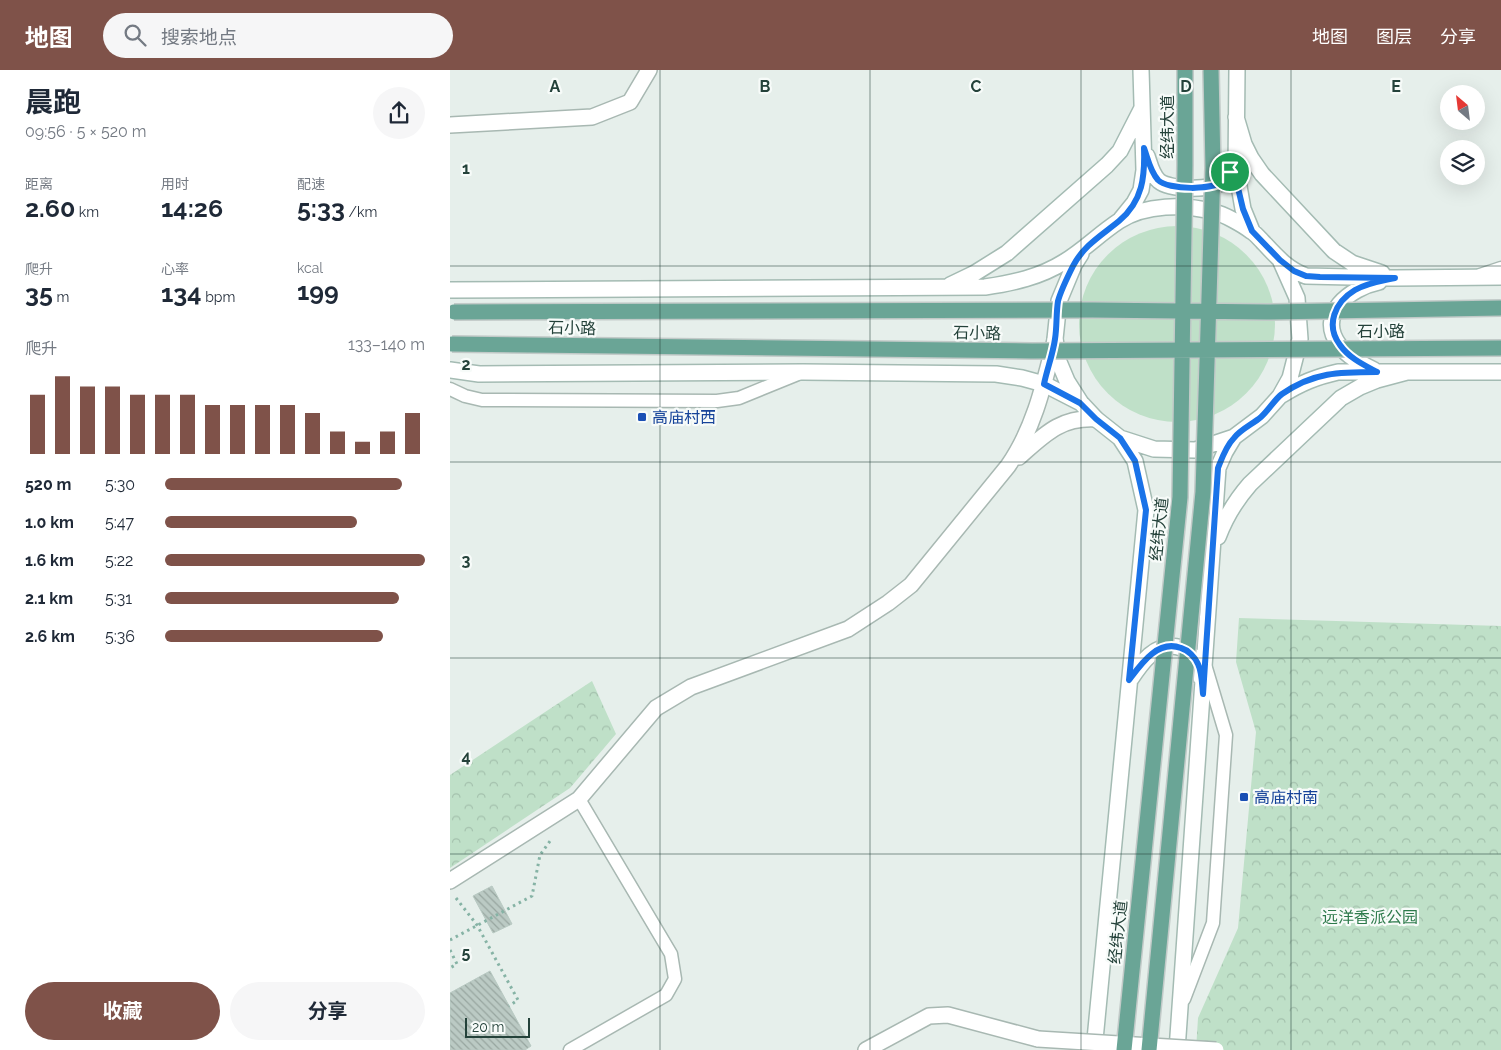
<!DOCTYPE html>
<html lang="zh">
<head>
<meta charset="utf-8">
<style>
	body { margin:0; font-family:Raleway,"Noto Sans SC",sans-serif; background:#f6f6f7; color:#1f2937; height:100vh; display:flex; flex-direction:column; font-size:19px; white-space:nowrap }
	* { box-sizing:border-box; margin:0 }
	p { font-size:16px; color:#747a83 }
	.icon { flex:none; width:28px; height:28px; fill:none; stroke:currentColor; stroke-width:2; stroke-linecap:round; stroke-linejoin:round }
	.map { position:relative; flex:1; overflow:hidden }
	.drawer { display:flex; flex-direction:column; background:#fff; width:450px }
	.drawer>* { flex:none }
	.needle { width:32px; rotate:332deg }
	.tools { position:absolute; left:990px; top:15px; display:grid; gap:10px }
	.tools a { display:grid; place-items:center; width:45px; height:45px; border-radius:50%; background:#fff; box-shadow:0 5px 20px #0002; font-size:25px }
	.scale { position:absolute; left:15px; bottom:12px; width:65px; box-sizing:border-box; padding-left:5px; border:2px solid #24423a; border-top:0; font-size:14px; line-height:18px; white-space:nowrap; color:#24423a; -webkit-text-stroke:4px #f7fbf9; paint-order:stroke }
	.pin { position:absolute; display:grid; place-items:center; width:42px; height:42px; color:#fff; margin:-21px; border:2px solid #fff; border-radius:50%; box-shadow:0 1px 5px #0007 }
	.round { display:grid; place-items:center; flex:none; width:52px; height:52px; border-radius:26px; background:#f6f6f7 }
	.head { display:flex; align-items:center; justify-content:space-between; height:85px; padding:0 25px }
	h1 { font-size:28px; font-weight:700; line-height:38px }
	.metrics { display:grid; grid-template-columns:repeat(3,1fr); gap:8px; height:85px; padding:5px 25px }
	.metrics div { display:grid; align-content:center }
	.metrics b { font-size:25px; font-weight:700 }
	.metrics small { font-size:14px; font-weight:400 }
	.metrics p { font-size:14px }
	.chart { height:140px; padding:10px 25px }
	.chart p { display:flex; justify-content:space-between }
	.chart svg { width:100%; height:90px; margin-top:5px; stroke:#7f5249; stroke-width:6 }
	.button { display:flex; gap:10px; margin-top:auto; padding:10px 25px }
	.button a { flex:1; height:58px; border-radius:30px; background:#7f5249; color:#fff; font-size:20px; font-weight:700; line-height:58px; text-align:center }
	.button a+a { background:#f6f6f7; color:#1f2937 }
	ul { padding:0 25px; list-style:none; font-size:16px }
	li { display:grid; grid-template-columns:80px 60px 1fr; align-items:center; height:38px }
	li i { height:12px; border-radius:6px; background:#7f5249 }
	header { display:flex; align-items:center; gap:30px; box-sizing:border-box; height:70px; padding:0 25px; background:#7f5249; color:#fff }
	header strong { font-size:24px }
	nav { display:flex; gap:28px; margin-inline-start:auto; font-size:18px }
	.search { width:350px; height:45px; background:#f6f6f7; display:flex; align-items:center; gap:12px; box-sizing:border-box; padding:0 18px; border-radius:28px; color:#747a83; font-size:19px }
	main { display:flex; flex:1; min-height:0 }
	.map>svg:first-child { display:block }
	.green { fill:#bfe0c8 }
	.park { fill:url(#park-crowns) }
	.building { fill:url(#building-back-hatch); stroke:#b8c9c2 }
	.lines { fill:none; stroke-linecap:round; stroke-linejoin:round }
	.lane-casing { stroke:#a8b8b2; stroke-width:15 }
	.street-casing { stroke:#a8b8b2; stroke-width:18 }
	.secondary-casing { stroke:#a4bbb3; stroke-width:18 }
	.path { stroke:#86b3a5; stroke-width:3; stroke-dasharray:2.5 4; stroke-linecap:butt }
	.lane { stroke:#fff; stroke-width:12 }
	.street { stroke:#fff; stroke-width:15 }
	.secondary { stroke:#fff; stroke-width:15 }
	.street-bridge-casing { stroke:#a8b8b2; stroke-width:18; stroke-linecap:butt }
	.primary-bridge-casing { stroke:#c2cac8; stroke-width:18; stroke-linecap:butt }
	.street-bridge { stroke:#fff; stroke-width:15 }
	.primary-bridge { stroke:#6aa596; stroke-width:15 }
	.route-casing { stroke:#fff; stroke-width:10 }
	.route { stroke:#1a73e8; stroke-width:6 }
	.grid { fill:none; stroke:#24423a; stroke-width:1; stroke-opacity:0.55 }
	.transit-dot { fill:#1a4fb4; stroke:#f7fbf9; stroke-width:2 }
	.labels { text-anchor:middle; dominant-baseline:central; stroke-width:4.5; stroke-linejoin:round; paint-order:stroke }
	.street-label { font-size:16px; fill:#24423a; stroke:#f7fbf9 }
	.transit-label { font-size:16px; fill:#164399; stroke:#f7fbf9; text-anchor:start }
	.park-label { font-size:16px; fill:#2d7a4b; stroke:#f7fbf9 }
	.grid-label { font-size:16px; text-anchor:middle; font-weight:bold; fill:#24423a; stroke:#f7fbf9; stroke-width:4.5; stroke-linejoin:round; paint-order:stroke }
</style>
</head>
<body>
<header>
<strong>地图</strong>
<div class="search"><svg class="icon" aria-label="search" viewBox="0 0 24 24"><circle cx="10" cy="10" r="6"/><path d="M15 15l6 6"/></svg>搜索地点</div>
<nav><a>地图</a><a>图层</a><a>分享</a></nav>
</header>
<main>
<section class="drawer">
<div class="head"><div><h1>晨跑</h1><p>09:56 · 5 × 520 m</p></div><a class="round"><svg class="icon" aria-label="share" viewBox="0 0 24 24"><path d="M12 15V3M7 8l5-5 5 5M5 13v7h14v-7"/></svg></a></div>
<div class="metrics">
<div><p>距离</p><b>2.60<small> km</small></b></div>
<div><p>用时</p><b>14:26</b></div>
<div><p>配速</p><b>5:33<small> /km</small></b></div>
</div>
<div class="metrics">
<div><p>爬升</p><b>35<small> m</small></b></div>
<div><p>心率</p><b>134<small> bpm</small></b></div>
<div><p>kcal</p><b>199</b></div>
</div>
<div class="chart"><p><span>爬升</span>133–140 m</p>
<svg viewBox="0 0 160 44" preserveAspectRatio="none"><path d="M5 44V15M15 44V6M25 44V11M35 44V11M45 44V15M55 44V15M65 44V15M75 44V20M85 44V20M95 44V20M105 44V20M115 44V24M125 44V33M135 44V38M145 44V33M155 44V24"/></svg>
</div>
<ul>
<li><b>520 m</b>5:30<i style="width:91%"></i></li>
<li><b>1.0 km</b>5:47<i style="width:74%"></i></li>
<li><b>1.6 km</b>5:22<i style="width:100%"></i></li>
<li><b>2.1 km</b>5:31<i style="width:90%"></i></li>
<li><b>2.6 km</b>5:36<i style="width:84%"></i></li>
</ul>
<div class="button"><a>收藏</a><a>分享</a></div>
</section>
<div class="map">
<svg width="1051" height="980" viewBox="0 0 1051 980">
	<defs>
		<pattern id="park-crowns" width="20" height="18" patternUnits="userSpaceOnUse" patternTransform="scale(1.25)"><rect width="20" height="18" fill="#bfe0c8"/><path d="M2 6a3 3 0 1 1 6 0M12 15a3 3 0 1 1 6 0" fill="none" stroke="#a4c1ad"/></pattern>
		<pattern id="building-back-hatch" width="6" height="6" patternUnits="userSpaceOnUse" patternTransform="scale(1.25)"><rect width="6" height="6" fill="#bbcac4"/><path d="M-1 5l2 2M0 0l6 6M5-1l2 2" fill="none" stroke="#98a6a0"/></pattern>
	</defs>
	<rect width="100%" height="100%" fill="#e6efeb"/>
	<path class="green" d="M629 254a98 98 0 1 1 196 0a98 98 0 1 1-196 0Z"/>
	<path class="park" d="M789,548L1051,556V980H746L748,948L788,858L806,662L786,592Z
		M142,611L166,664L120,718L0,798V705Z"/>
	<path class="building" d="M42,816L62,854L43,863L23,826Z
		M40,901L81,976L75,980H0V923Z"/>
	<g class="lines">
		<defs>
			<path id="lane" d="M1030,205L1051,198
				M0,319L15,326L32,330L267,331L289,328L348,304
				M734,929L763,853L776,665L756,598
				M120,980L216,925L225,909L221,884L129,729"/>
			<path id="street" d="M0,55L142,47L180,32L199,0
				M569,387C594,365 610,347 646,349
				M0,811L129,729L206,638L241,617L398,559L438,533L461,515L558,396C584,359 594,314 605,270
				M416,980L479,946L498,945L588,969"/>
			<path id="secondary" d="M787,0L786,99L793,139L802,161
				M786,47L794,74L801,88L812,104L884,181L902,193L932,203
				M697,86C700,95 702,105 709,111C720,120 763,121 774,111C779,106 782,97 785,90
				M671,149L684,133L691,120L694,100L691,0
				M631,184L624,195L609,231L605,269L609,292L617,311L631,333L646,349L670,368L704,379L745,380L784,367L812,346L830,326L840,308L850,269L847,228L831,192
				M500,215L525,203L557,183L657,95L670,81L692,38
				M0,220L535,217C563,213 590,207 614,192C634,180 649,164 669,151C696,134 734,134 764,142C774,144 793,155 801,161C805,163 809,168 812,171C826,186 837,199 856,206L945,208L1051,207
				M0,300L29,304L353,302L546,304L572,308L594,314L631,333
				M924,300C912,294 898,287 889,275C866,244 900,218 929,212
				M832,325C851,313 866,307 888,302H1051
				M768,467C776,446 786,430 800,414L891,328L910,317L927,310L957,302
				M680,610C686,601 692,592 700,585C716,572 738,573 747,593C750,597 750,603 751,608
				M644,980L696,440L685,391L670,368
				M727,980L768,398L775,382L784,367"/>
		</defs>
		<use href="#lane" class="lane-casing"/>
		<use href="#street" class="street-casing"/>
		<use href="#secondary" class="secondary-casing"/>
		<path class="path" d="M6,828L27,855L68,930L59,936
			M0,870L82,826L90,785L100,771
			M0,880L7,894L0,898"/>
		<use href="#lane" class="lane"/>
		<use href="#street" class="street"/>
		<use href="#secondary" class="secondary"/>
		<defs>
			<path id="street-bridge" d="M588,969L766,980"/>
			<path id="primary-bridge" d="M4,242L642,240L817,242L1051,238
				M2,274L582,281L1051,278
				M674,980L730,427L735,95V0
				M699,980L753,422L763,98L761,0"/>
		</defs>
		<use href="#street-bridge" class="street-bridge-casing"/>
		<use href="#primary-bridge" class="primary-bridge-casing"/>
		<use href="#street-bridge" class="street-bridge"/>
		<use href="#primary-bridge" class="primary-bridge"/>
	</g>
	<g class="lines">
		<defs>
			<path id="route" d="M694,78C698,89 700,101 708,110C718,120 764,121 775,110C780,105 783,96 786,89L788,118L793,139L802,161L830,190L844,201L856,206L870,207L945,208C931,211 917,213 905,220C885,232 875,255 890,275C899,288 914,295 927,302C889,302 864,302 832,324C824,330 819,340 811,347C803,354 791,359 784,368C776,376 772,388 768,398L753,624C752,615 752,602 748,594C745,587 738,580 731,578C708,569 691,594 679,610L696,440L685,391L670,368L646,349L630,333L594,314C597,299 603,284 605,269C607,257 606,244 608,231C611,220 618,206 623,196C634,175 652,165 669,151C693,131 695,106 694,78Z"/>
		</defs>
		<use href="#route" class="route-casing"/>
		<use href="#route" class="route"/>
	</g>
	<path class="grid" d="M210,0V980M420,0V980M631,0V980M841,0V980M0,196H1051M0,392H1051M0,588H1051M0,784H1051"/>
	<g class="transit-dot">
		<rect x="187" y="342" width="10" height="10" rx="2.5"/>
		<rect x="789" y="722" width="10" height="10" rx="2.5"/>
	</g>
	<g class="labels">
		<g class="street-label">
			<text transform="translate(717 57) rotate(-90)">经纬大道</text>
			<text transform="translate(122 258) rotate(1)">石小路</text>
			<text x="931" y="261">石小路</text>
			<text transform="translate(527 263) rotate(1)">石小路</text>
			<text transform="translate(709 459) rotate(-84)">经纬大道</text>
			<text transform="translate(668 862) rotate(-84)">经纬大道</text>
		</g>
		<g class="transit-label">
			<text x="202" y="347">高庙村西</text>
			<text x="804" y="727">高庙村南</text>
		</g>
		<g class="park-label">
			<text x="920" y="847">远洋香派公园</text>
		</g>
	</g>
	<g class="grid-label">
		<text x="105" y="22">A</text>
		<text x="315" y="22">B</text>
		<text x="526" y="22">C</text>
		<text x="736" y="22">D</text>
		<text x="946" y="22">E</text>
		<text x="16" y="104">1</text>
		<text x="16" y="300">2</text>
		<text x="16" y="496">3</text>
		<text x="16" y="692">4</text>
		<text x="16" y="888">5</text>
	</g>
</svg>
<div class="tools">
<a><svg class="needle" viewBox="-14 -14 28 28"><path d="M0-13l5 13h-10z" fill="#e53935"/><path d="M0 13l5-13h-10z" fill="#747a83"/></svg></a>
<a><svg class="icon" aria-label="layers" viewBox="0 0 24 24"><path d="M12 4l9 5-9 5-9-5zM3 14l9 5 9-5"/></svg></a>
</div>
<div class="scale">20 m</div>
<div class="pin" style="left:780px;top:102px;background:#1e9e55"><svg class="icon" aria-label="arrive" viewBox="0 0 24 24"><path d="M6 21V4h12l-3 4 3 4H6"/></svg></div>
</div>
</main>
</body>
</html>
